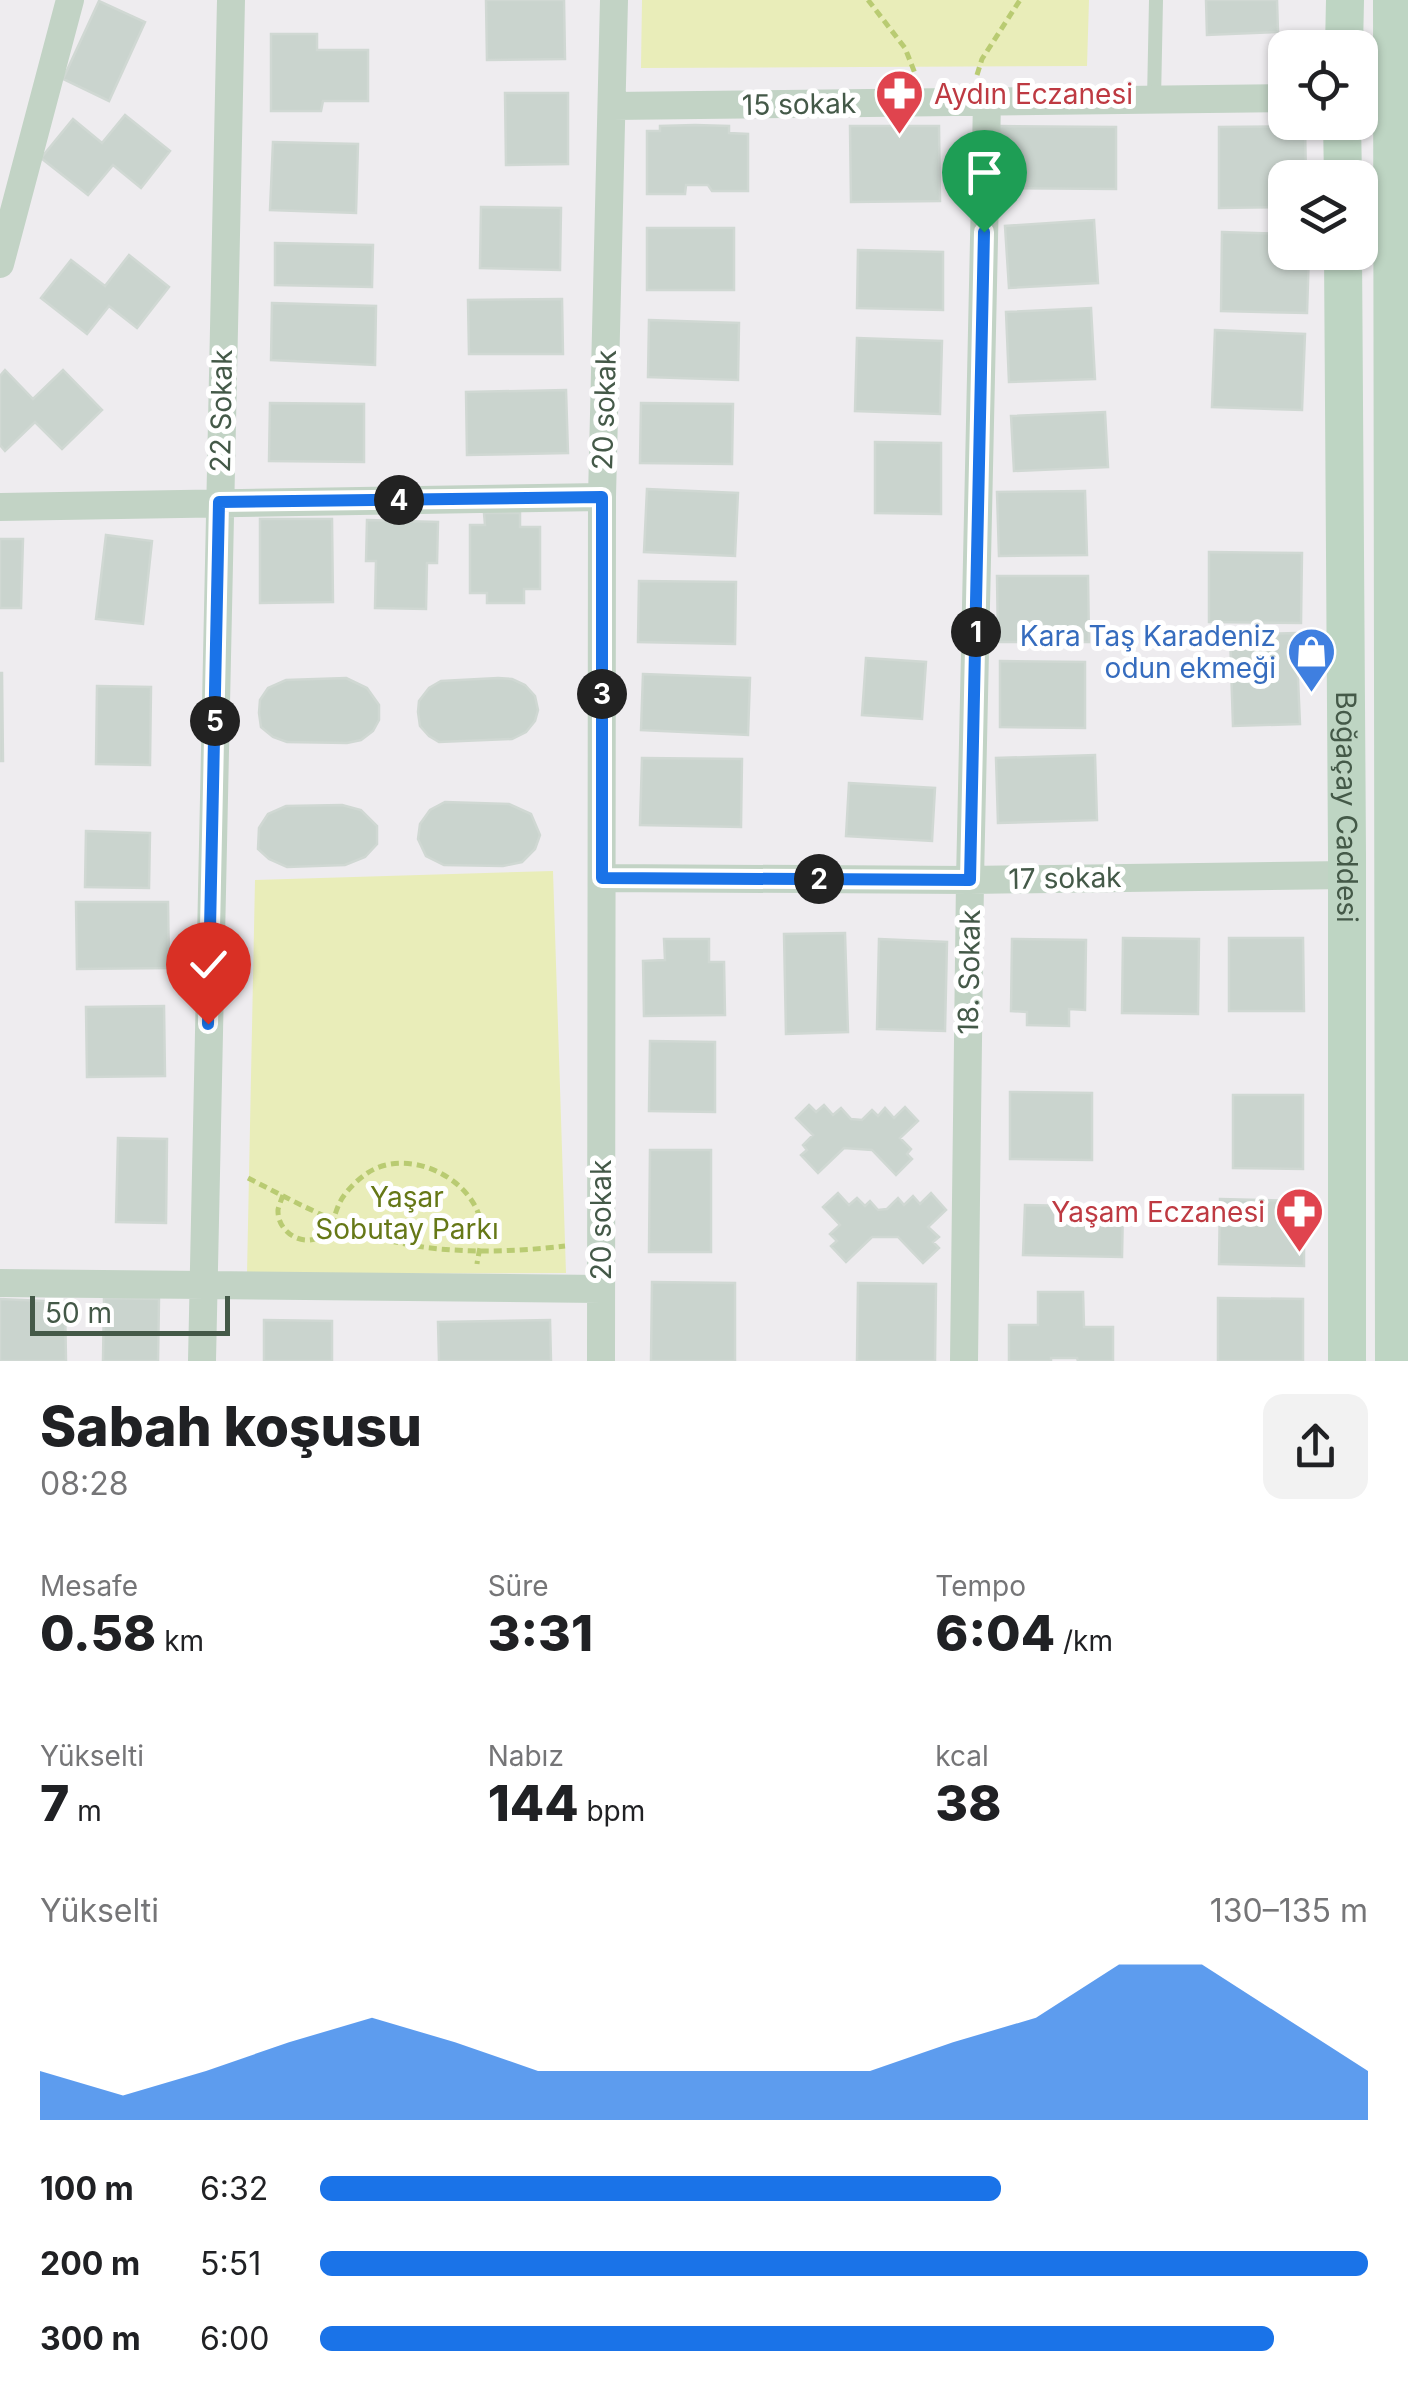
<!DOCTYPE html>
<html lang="tr">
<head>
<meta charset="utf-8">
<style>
	body { margin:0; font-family:Inter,sans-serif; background:#f2f2f2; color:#202124; height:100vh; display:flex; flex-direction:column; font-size:38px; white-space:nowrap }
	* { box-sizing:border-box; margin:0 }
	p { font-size:32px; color:#757577 }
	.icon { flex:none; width:55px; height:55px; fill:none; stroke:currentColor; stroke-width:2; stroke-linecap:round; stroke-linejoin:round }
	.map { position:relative; height:1361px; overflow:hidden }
	.side { display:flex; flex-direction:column; background:#fff; flex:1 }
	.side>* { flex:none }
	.fabs { position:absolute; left:1268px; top:30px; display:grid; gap:20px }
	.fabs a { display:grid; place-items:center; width:110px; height:110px; border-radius:20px; background:#fff; box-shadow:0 2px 8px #0004; font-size:50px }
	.scale { position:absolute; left:30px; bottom:25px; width:200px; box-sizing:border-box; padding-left:10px; border:5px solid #445948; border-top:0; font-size:28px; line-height:35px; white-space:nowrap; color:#445948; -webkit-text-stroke:8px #fff; paint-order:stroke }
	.pin { position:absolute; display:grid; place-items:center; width:85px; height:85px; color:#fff; margin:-102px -42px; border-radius:50% 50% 50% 0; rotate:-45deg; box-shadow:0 0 10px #0007 }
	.pin .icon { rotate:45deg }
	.km { position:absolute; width:50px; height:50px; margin:-25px; border-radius:50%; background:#222; color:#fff; font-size:28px; line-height:50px; text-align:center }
	.round { display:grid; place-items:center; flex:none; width:105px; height:105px; border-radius:20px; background:#f2f2f2 }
	.headline { display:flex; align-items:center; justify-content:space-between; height:170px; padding:0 40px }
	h1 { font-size:55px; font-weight:800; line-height:75px }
	.stats { display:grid; grid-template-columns:repeat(3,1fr); gap:15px; height:170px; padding:10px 40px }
	.stats div { display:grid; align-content:center }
	.stats b { font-size:50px; font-weight:800 }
	.stats small { font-size:28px; font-weight:400 }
	.stats p { font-size:28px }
	.chart { height:280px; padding:20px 40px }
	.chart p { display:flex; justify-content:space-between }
	.chart svg { width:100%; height:180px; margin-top:10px; fill:#1a73e8; opacity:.7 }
	ul { padding:0 40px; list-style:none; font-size:32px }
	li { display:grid; grid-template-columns:160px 120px 1fr; align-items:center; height:75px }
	li i { height:25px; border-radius:12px; background:#1a73e8 }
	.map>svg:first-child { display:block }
	.green { fill:#e9edb9 }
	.building { fill:#cad4ce; stroke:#d0d8d3; stroke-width:2.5 }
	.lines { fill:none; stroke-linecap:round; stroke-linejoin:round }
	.path { stroke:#b9cb72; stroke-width:5; stroke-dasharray:8 5; stroke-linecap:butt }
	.lane { stroke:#c2d3c5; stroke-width:14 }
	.street { stroke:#c2d3c5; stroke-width:28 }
	.secondary { stroke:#bed5c3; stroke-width:38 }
	.route-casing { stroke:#fff; stroke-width:20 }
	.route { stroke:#1a73e8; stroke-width:12 }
	.labels { text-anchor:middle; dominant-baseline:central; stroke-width:10; stroke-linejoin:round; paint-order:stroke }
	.health-label { font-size:28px; fill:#be3a42; stroke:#fff; text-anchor:start }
	.street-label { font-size:28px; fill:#445948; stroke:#fff }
	.shop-label { font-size:28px; fill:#366cbe; stroke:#fff; text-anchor:end }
	.park-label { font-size:28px; fill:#667817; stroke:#fff }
</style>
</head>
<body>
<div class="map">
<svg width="1408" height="1361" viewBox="0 0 1408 1361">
	<rect width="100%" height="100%" fill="#eeecef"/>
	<path class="green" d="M642,0H1089L1087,66L641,68Z
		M553,871L566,1273L247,1274L255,880Z"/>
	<path class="building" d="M486,0H564L565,59L487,60Z
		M1206,0H1277L1278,32L1207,35Z
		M99,1L145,22L109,101L63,79Z
		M271,34H317V50H368V101H323L321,111H271Z
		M505,93H568V164L506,165Z
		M125,115L170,151L141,188L113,165L88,195L41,158L73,119L102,143Z
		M695,125L729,126V133L748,134V191H712L708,185H686L685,194H647V131H660V126Z
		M850,126H939L940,201L851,202Z
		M998,126L1116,127V189L998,188Z
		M1305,126L1306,178H1285V207L1219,208V127Z
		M273,142L358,144L356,213L270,210Z
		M481,207L561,208L560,270L480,268Z
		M1094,220L1098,283L1009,288L1005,226Z
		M647,228H734V290H647Z
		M1222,232L1285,234V252H1309L1307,313L1221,311Z
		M275,243L373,245L372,287L275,285Z
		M858,250L943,252V310L857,308Z
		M129,255L169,287L137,328L109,306L87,334L41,298L71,260L105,286Z
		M562,299L563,354H469L468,300Z
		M272,303L376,306L375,365L271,360Z
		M1091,308L1095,379L1009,382L1006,312Z
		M649,320L739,323L738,380L648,377Z
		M1215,330L1305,334L1302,410L1212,407Z
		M857,338L942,341L940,414L855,411Z
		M5,370L33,399L63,370L102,410L62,449L35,422L5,451L0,445V376Z
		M566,390L568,453L467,455L466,392Z
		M270,403L364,404V462L269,461Z
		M641,403L733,404L732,464L640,463Z
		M1105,412L1108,467L1014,471L1011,416Z
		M875,442L941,443V514L875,513Z
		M647,489L738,493L735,556L644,552Z
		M1085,491L1087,555L999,556L997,492Z
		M484,513H520V527H540V589H524V603H487V593H470V525H485Z
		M260,519H332L333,602L260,603Z
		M367,520L438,522L437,563H427L426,609L375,608L376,561H366Z
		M106,535L152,541L143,624L96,619Z
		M0,539H23L21,608H0Z
		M1209,552L1302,553L1301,623L1209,622Z
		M997,576H1088L1089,642H998Z
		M639,581L736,582L735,644L638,642Z
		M1296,633L1300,724L1233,726L1230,635Z
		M866,658L926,662L922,719L862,715Z
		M1000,661L1085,662V728L1000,727Z
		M0,673H2L3,761H0Z
		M643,674L750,678L748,735L641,730Z
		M346,678L367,688L379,705V720L373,731L361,740L347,743L287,742L273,737L261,727L259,713L260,700L268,688L286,680Z
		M498,678L512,679L525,685L535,696L538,710L535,721L526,732L512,739L439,742L429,736L420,726L418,712L419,701L429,688L441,681Z
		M97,686L151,687L150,765L96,764Z
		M1095,755L1097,820L998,823L996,758Z
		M642,758L742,759L741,827L640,825Z
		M849,783L935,788L932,841L846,836Z
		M445,802L509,804L531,814L540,835L535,849L522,862L503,866L444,865L426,856L418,839L420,824L430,810Z
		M342,805L361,810L377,826V844L365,857L345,865L287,867L269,859L258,849L259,828L268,814L286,806Z
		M86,831L150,833L149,888L85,887Z
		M76,902H168L169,968L77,969Z
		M845,933L848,1032L786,1034L784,934Z
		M1123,938L1199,939L1198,1014L1122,1013Z
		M1229,938H1303L1304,1011H1229Z
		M664,939H709V962H724L725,1015L644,1016L643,961L665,960Z
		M879,939L947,942L945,1031L877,1029Z
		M1012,939L1086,940L1085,1010L1069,1009V1026L1027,1025V1012L1011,1011Z
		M164,1006L165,1076L87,1077L86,1007Z
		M650,1041L715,1042V1112L649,1111Z
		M1010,1092L1092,1093V1160L1010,1159Z
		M1233,1095H1303V1169L1233,1168Z
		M809,1105L816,1112L824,1105L833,1115L841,1108L851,1119L862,1120L872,1110L878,1116L885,1108L894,1118L905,1107L918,1121L900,1138L911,1149L907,1154L912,1159L896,1175L872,1150L844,1148L818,1173L801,1155L807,1150L803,1145L813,1135L796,1118Z
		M118,1138L167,1139L166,1223L116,1222Z
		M650,1150H711V1252H649Z
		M838,1193L849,1205L857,1198L865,1206L870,1201L878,1210L887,1209L898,1198L904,1205L913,1196L920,1204L931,1193L946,1210L928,1227L939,1237L933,1242L939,1248L923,1263L898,1237H872L846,1262L831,1246L837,1241L830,1234L840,1225L823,1207Z
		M1220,1199L1304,1201V1266L1219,1264Z
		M1025,1205L1123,1207L1122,1257L1023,1255Z
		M652,1282L735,1283V1361H651Z
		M858,1283L936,1284L935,1361H857Z
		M1038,1292H1083L1084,1327H1113V1361H1078L1077,1358H1051V1361H1009V1325H1038Z
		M104,1298L159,1299L158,1361H103Z
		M1218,1298L1303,1299V1361H1218Z
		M0,1299L65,1302L66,1361H0Z
		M264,1320L332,1321V1361H264Z
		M550,1320L551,1361H439L438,1322Z"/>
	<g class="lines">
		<path class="path" d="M868,0L905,48L916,76
			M977,75L982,59L1020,0
			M248,1178C289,1199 330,1221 374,1236C432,1255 506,1253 565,1246
			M283,1195C282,1198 278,1208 278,1210C277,1232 303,1248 321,1236C333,1228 334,1214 340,1202C345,1192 356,1181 366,1174C404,1147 467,1174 480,1218C485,1232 479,1249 477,1264"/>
		<path class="lane" d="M1154,100L1156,0"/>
		<path class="street" d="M613,106L1285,98
			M0,264L70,0
			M0,507L602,497
			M602,878L970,880L1347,875
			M0,1283L601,1289
			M202,1361L231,0
			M601,1361L602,497L614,0
			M964,1361L970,880L987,102"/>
		<g class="secondary">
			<path d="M1392,0L1394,1361"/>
			<path d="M1344,48L1345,0"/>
			<path d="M1342,122L1343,178"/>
			<path id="s1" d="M1343,252L1347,855V1361"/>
		</g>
	</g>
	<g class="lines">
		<defs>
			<path id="route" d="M208,1024L219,502L602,497V878L970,880L984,232"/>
		</defs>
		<use href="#route" class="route-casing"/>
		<use href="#route" class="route"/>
	</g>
	<defs>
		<symbol id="pharmacy-pin" viewBox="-11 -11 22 30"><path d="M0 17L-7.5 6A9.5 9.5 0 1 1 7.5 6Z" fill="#e0444e" stroke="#fff"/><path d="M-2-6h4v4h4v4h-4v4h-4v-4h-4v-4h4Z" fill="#fff"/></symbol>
		<symbol id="shop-pin" viewBox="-11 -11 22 30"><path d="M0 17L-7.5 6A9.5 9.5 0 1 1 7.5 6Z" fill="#3f7fe0" stroke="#fff"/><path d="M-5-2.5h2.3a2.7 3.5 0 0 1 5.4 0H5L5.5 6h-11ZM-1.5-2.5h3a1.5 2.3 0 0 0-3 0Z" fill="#fff"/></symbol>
	</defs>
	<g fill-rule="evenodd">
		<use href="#pharmacy-pin" x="872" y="66" width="55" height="75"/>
		<use href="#shop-pin" x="1284" y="624" width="55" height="75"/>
		<use href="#pharmacy-pin" x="1272" y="1184" width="55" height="75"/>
	</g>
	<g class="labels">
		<g class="health-label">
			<text x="934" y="94">Aydın Eczanesi</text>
			<text x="1265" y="1212" text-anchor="end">Yaşam Eczanesi</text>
		</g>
		<g class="street-label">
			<text transform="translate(799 104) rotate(-1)">15 sokak</text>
			<text transform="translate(604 410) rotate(-88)">20 sokak</text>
			<text transform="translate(221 411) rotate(-89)">22 Sokak</text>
			<text stroke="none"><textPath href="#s1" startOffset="555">Boğaçay Caddesi</textPath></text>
			<text transform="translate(1065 878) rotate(-1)">17 sokak</text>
			<text transform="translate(969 972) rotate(-89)">18. Sokak</text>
			<text transform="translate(601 1220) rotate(-90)">20 sokak</text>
		</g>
		<g class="shop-label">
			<text x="1276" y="636">Kara Taş Karadeniz<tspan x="1276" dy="32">odun ekmeği</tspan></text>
		</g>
		<g class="park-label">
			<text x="407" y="1197">Yaşar<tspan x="407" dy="32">Sobutay Parkı</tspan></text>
		</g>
	</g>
</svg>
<div class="fabs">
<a><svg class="icon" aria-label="locate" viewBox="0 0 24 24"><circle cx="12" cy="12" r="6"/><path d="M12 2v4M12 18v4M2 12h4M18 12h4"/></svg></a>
<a><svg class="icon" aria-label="layers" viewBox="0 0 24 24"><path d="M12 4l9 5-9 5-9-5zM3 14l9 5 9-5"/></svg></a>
</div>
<div class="scale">50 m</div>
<div class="pin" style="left:984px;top:232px;background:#1e9e55"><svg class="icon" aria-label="arrive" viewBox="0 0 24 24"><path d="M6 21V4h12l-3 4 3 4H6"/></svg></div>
<div class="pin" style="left:208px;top:1024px;background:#d93025"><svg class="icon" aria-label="check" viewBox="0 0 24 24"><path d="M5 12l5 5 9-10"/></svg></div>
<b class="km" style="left:976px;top:632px">1</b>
<b class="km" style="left:819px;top:879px">2</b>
<b class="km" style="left:602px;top:694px">3</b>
<b class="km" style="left:399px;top:500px">4</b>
<b class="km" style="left:215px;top:721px">5</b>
</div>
<section class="side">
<div class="headline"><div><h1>Sabah koşusu</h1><p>08:28</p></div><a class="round"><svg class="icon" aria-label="share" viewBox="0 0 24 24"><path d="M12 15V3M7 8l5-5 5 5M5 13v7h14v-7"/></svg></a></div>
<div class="stats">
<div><p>Mesafe</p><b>0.58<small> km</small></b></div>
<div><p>Süre</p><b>3:31</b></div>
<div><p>Tempo</p><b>6:04<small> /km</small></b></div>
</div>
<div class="stats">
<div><p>Yükselti</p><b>7<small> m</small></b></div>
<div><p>Nabız</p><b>144<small> bpm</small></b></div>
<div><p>kcal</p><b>38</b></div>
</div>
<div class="chart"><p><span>Yükselti</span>130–135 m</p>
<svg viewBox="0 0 160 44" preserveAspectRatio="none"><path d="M0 44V32L10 38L20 32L30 25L40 19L50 25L60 32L70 32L80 32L90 32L100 32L110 25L120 19L130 6L140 6L150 19L160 32V44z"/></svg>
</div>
<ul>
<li><b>100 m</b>6:32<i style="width:65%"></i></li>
<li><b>200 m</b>5:51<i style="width:100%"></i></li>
<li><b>300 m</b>6:00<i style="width:91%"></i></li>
</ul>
</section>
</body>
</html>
